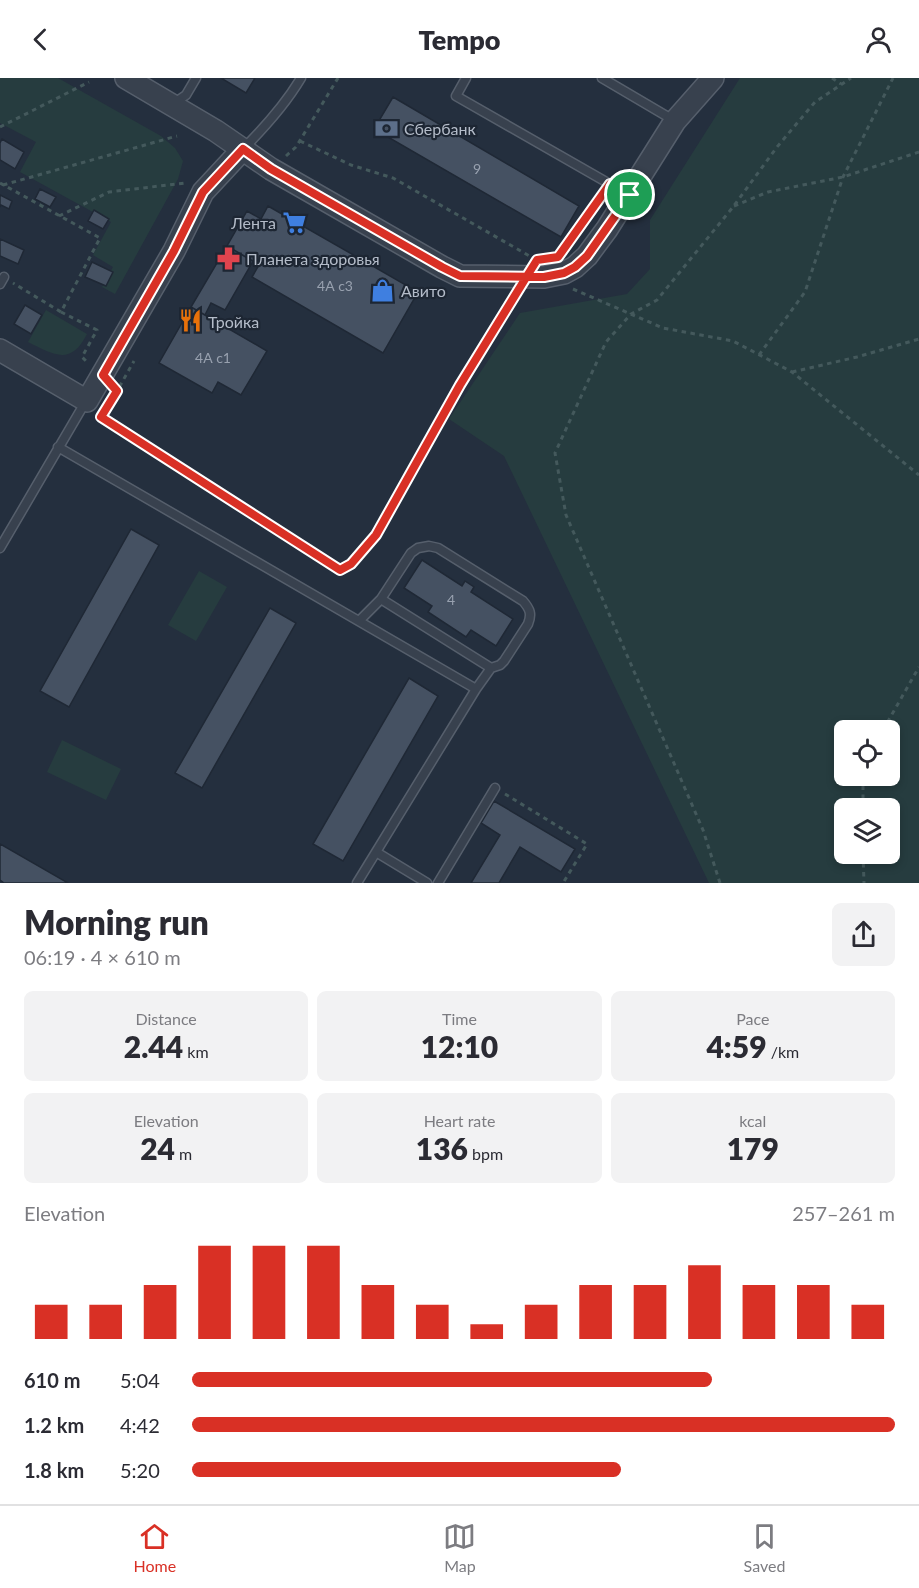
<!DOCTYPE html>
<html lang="en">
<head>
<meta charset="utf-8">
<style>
	body { margin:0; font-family:Lato,sans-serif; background:#f2f2f3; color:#2b2b33; height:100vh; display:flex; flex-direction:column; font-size:22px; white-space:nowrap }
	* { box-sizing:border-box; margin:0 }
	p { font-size:20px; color:#7c7c81 }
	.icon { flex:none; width:33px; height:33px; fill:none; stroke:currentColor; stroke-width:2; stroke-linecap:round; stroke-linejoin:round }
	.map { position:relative; height:805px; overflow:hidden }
	.panel { display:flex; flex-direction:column; background:#fff; flex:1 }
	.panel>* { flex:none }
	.buttons { position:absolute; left:834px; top:642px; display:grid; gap:12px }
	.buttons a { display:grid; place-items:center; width:66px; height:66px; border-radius:9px; background:#fff; box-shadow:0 3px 9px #0003; font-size:30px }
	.pin { position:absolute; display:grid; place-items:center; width:51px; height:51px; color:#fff; margin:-26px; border:3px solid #fff; border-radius:50%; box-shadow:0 2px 6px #0007 }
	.round { display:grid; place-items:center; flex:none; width:63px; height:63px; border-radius:9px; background:#f2f2f3 }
	.headline { display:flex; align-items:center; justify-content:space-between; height:102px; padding:0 24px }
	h1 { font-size:33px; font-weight:800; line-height:45px }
	.metrics { display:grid; grid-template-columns:repeat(3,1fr); gap:9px; height:102px; padding:6px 24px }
	.metrics div { display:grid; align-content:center; border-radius:9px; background:#f2f2f3; text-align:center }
	.metrics b { font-size:30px; font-weight:800 }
	.metrics small { font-size:16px; font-weight:400 }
	.metrics p { font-size:16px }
	.chart { height:168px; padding:12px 24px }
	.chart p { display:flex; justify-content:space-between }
	.chart svg { width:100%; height:108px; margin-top:6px; stroke:#d93025; stroke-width:6 }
	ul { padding:0 24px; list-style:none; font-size:20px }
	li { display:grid; grid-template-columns:96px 72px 1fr; align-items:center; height:45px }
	li i { height:15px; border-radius:8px; background:#d93025 }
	header { display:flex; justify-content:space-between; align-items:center; height:78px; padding:0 24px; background:#fff; font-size:27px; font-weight:800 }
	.tab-bar { display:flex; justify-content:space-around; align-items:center; height:84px; border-top:2px solid #e1e1e2; background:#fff; font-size:16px; color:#7c7c81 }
	.tab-bar a { display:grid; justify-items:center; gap:3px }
	.tab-bar .current { color:#d93025 }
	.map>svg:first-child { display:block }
	.green { fill:#263c3f; fill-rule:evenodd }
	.building { fill:#455162; stroke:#1f2835; stroke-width:1.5 }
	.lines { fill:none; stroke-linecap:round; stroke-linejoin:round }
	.service-casing { stroke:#565f6c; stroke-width:11 }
	.tertiary-casing { stroke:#565f6c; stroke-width:24 }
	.path { stroke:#44595c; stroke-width:3; stroke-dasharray:4.5 4.5; stroke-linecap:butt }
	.service { stroke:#38414e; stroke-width:8 }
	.tertiary { stroke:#38414e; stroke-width:21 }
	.route-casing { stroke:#fff; stroke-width:12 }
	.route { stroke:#d93025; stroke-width:8 }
	.labels { text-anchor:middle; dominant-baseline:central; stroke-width:4.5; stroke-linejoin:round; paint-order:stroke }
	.number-label { font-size:14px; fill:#98a1af }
	.poi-label { font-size:16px; fill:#b4bcc9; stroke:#1d2633; text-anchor:start }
</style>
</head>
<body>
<header><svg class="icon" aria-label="back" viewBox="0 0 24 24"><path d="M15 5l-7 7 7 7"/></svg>Tempo<svg class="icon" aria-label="person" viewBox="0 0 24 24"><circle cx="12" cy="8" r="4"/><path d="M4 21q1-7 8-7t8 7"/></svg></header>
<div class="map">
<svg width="919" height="805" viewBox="0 0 919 805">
	<rect width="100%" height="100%" fill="#242f3e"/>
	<path class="green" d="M0,0H58L161,58L175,70L183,83L178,101L115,216L102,209L113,189L93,177L111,144L20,94L36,64L0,45Z
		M740,0H919V805H709L504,378L449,341L520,235L627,216L650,191V142ZM890,652V698H844V652ZM890,730V776H844V730Z
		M46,232L87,256C71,288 54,277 28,264Z
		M199,493L227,509L196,563L168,547Z
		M62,662L121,691L106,722L47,694Z"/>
	<path class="building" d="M221,0H255L246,15Z
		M393,19L579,128L561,159L374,51Z
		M2,61L24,74L15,91L0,82V65Z
		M40,111L56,119L50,129L35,121Z
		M0,117L12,123L9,131L1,127L0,129Z
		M268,128L418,214L383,275L252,199L259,187L227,168L247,133L261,141Z
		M94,132L109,141L103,151L88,143Z
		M0,161L24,172L18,186L0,178Z
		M227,168L253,183L225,232L211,225L205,237L191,229Z
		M92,184L113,194L106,208L85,199Z
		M25,227L42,237L31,256L14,246Z
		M191,229L267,273L241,317L218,304L212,315L159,285Z
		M131,451L159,467L69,629L40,613Z
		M422,482L462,508L465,503L474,509L471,514L513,541L496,568L471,552L466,559L428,534L432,528L404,510Z
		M270,530L296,545L202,710L175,695Z
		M409,600L438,618L343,783L313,766Z
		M494,723L575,771L561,794L520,769L499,805H471L500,757L481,745Z
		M0,766L68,805H4L0,802Z"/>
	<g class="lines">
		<defs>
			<path id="service" d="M466,0L456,18L629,117
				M602,0L675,43
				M173,26L186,17L196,0
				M243,71C265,49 285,27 301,0
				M0,206L4,199
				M58,369L476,611
				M429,468L438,470L523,523C530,531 532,536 528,546L504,583L500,587L491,590L381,521L411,475L418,470Z
				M0,470L86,323
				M359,543L381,521
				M376,774L427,805
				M357,805L476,611L491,590
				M438,805L495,710"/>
			<path id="tertiary" d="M126,0L216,53L271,91L442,189L460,198L544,199L564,195L575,189L587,178L607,151L675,43L713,0
				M0,272L87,323L174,173L203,114L243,71"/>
		</defs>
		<use href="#service" class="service-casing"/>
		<use href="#tertiary" class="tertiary-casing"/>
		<path class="path" d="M832,0L841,6
			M0,49L89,4
			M300,63L351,87L393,100L533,180
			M286,78L296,69L338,0
			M0,105L100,160L61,234L13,205
			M3,107L177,58
			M734,128L768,114L843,99L919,74
			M59,138L109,114L185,105
			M564,172L604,116
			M573,211L663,250L733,263L792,294L919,397
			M61,234L97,252L82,279L88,285
			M759,277L805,214L843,99L893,0
			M792,294L857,279L919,261
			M100,339L117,313L134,283
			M101,339L340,492L351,486L376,457L460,307L515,218
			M883,652L919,589
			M505,716L587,766L563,805
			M863,730V698
			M863,776L864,805
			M720,805L703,752L566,437L555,375L606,264L631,236L657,222L733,129L777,69L815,24L851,0"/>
		<use href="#service" class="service"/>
		<use href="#tertiary" class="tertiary"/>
	</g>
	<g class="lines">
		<defs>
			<path id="route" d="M630,117L587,178L575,189L564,195L544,199L460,198L442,189L271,91L243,71L203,114L174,173L103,297L117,313L101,339L340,492L351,486L376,457L460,307L527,198L537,182L558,179L610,106L630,117"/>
		</defs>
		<use href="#route" class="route-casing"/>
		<use href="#route" class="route"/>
	</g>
	<defs>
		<symbol id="bank-bare" viewBox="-9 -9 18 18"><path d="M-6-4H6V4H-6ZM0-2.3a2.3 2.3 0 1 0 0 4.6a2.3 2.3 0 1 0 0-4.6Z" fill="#5c6f8a" stroke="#1d2633" stroke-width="2.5" paint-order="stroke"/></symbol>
		<symbol id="supermarket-bare" viewBox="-9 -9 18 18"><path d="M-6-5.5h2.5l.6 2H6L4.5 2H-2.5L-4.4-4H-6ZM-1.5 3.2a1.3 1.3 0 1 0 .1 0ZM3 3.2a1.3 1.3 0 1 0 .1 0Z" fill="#3f7fe0" stroke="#1d2633" stroke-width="2.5" paint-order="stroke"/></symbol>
		<symbol id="pharmacy-bare" viewBox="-9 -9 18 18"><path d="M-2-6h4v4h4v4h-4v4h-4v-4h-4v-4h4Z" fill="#e0444e" stroke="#1d2633" stroke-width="2.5" paint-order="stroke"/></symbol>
		<symbol id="shop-bare" viewBox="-9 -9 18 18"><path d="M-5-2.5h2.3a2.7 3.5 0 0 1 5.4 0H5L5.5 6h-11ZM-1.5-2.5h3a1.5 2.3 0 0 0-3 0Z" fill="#3f7fe0" stroke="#1d2633" stroke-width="2.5" paint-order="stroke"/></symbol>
		<symbol id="restaurant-bare" viewBox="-9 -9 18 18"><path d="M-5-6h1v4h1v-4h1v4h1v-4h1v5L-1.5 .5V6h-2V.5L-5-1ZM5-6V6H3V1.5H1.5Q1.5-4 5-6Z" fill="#e8710a" stroke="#1d2633" stroke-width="2.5" paint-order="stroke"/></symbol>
	</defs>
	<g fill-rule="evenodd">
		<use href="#bank-bare" x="370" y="34" width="33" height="33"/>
		<use href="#supermarket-bare" x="278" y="128" width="33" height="33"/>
		<use href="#pharmacy-bare" x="212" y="164" width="33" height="33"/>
		<use href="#shop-bare" x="366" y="196" width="33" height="33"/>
		<use href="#restaurant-bare" x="174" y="226" width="33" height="33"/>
	</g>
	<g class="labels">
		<g class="number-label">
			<text x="477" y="90">9</text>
			<text x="335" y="207">4А с3</text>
			<text x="213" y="279">4А с1</text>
			<text x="451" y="521">4</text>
		</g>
		<g class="poi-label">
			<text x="404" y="50">Сбербанк</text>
			<text x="276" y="144" text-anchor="end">Лента</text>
			<text x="246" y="180">Планета здоровья</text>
			<text x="401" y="212">Авито</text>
			<text x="208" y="243">Тройка</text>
		</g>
	</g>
</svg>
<div class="buttons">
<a><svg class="icon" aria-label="locate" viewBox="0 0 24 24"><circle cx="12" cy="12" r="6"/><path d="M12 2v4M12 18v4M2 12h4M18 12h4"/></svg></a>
<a><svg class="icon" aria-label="layers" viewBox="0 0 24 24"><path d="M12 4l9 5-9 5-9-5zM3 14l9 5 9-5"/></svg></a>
</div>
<div class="pin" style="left:630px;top:117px;background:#1e9e55"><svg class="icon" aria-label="arrive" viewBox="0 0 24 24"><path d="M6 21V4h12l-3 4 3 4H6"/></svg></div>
</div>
<section class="panel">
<div class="headline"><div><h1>Morning run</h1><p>06:19 · 4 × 610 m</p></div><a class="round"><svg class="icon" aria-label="share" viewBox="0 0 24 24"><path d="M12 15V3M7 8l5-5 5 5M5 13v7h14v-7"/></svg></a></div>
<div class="metrics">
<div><p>Distance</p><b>2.44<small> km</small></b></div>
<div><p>Time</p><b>12:10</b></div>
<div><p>Pace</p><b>4:59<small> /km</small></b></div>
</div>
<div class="metrics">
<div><p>Elevation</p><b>24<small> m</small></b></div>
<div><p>Heart rate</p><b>136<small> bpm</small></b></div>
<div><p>kcal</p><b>179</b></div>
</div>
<div class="chart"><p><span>Elevation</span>257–261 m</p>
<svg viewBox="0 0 160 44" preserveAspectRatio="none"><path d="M5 44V30M15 44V30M25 44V22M35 44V6M45 44V6M55 44V6M65 44V22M75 44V30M85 44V38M95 44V30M105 44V22M115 44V22M125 44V14M135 44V22M145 44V22M155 44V30"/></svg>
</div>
<ul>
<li><b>610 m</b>5:04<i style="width:74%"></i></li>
<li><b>1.2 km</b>4:42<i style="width:100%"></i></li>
<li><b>1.8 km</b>5:20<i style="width:61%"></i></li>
</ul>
</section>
<nav class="tab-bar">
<a class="current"><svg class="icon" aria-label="home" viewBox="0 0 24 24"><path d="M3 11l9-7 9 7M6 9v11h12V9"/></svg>Home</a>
<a><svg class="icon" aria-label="map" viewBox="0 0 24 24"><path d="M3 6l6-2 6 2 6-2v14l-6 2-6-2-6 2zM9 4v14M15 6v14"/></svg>Map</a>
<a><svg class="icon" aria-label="saved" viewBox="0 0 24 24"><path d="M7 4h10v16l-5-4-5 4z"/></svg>Saved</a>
</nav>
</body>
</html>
